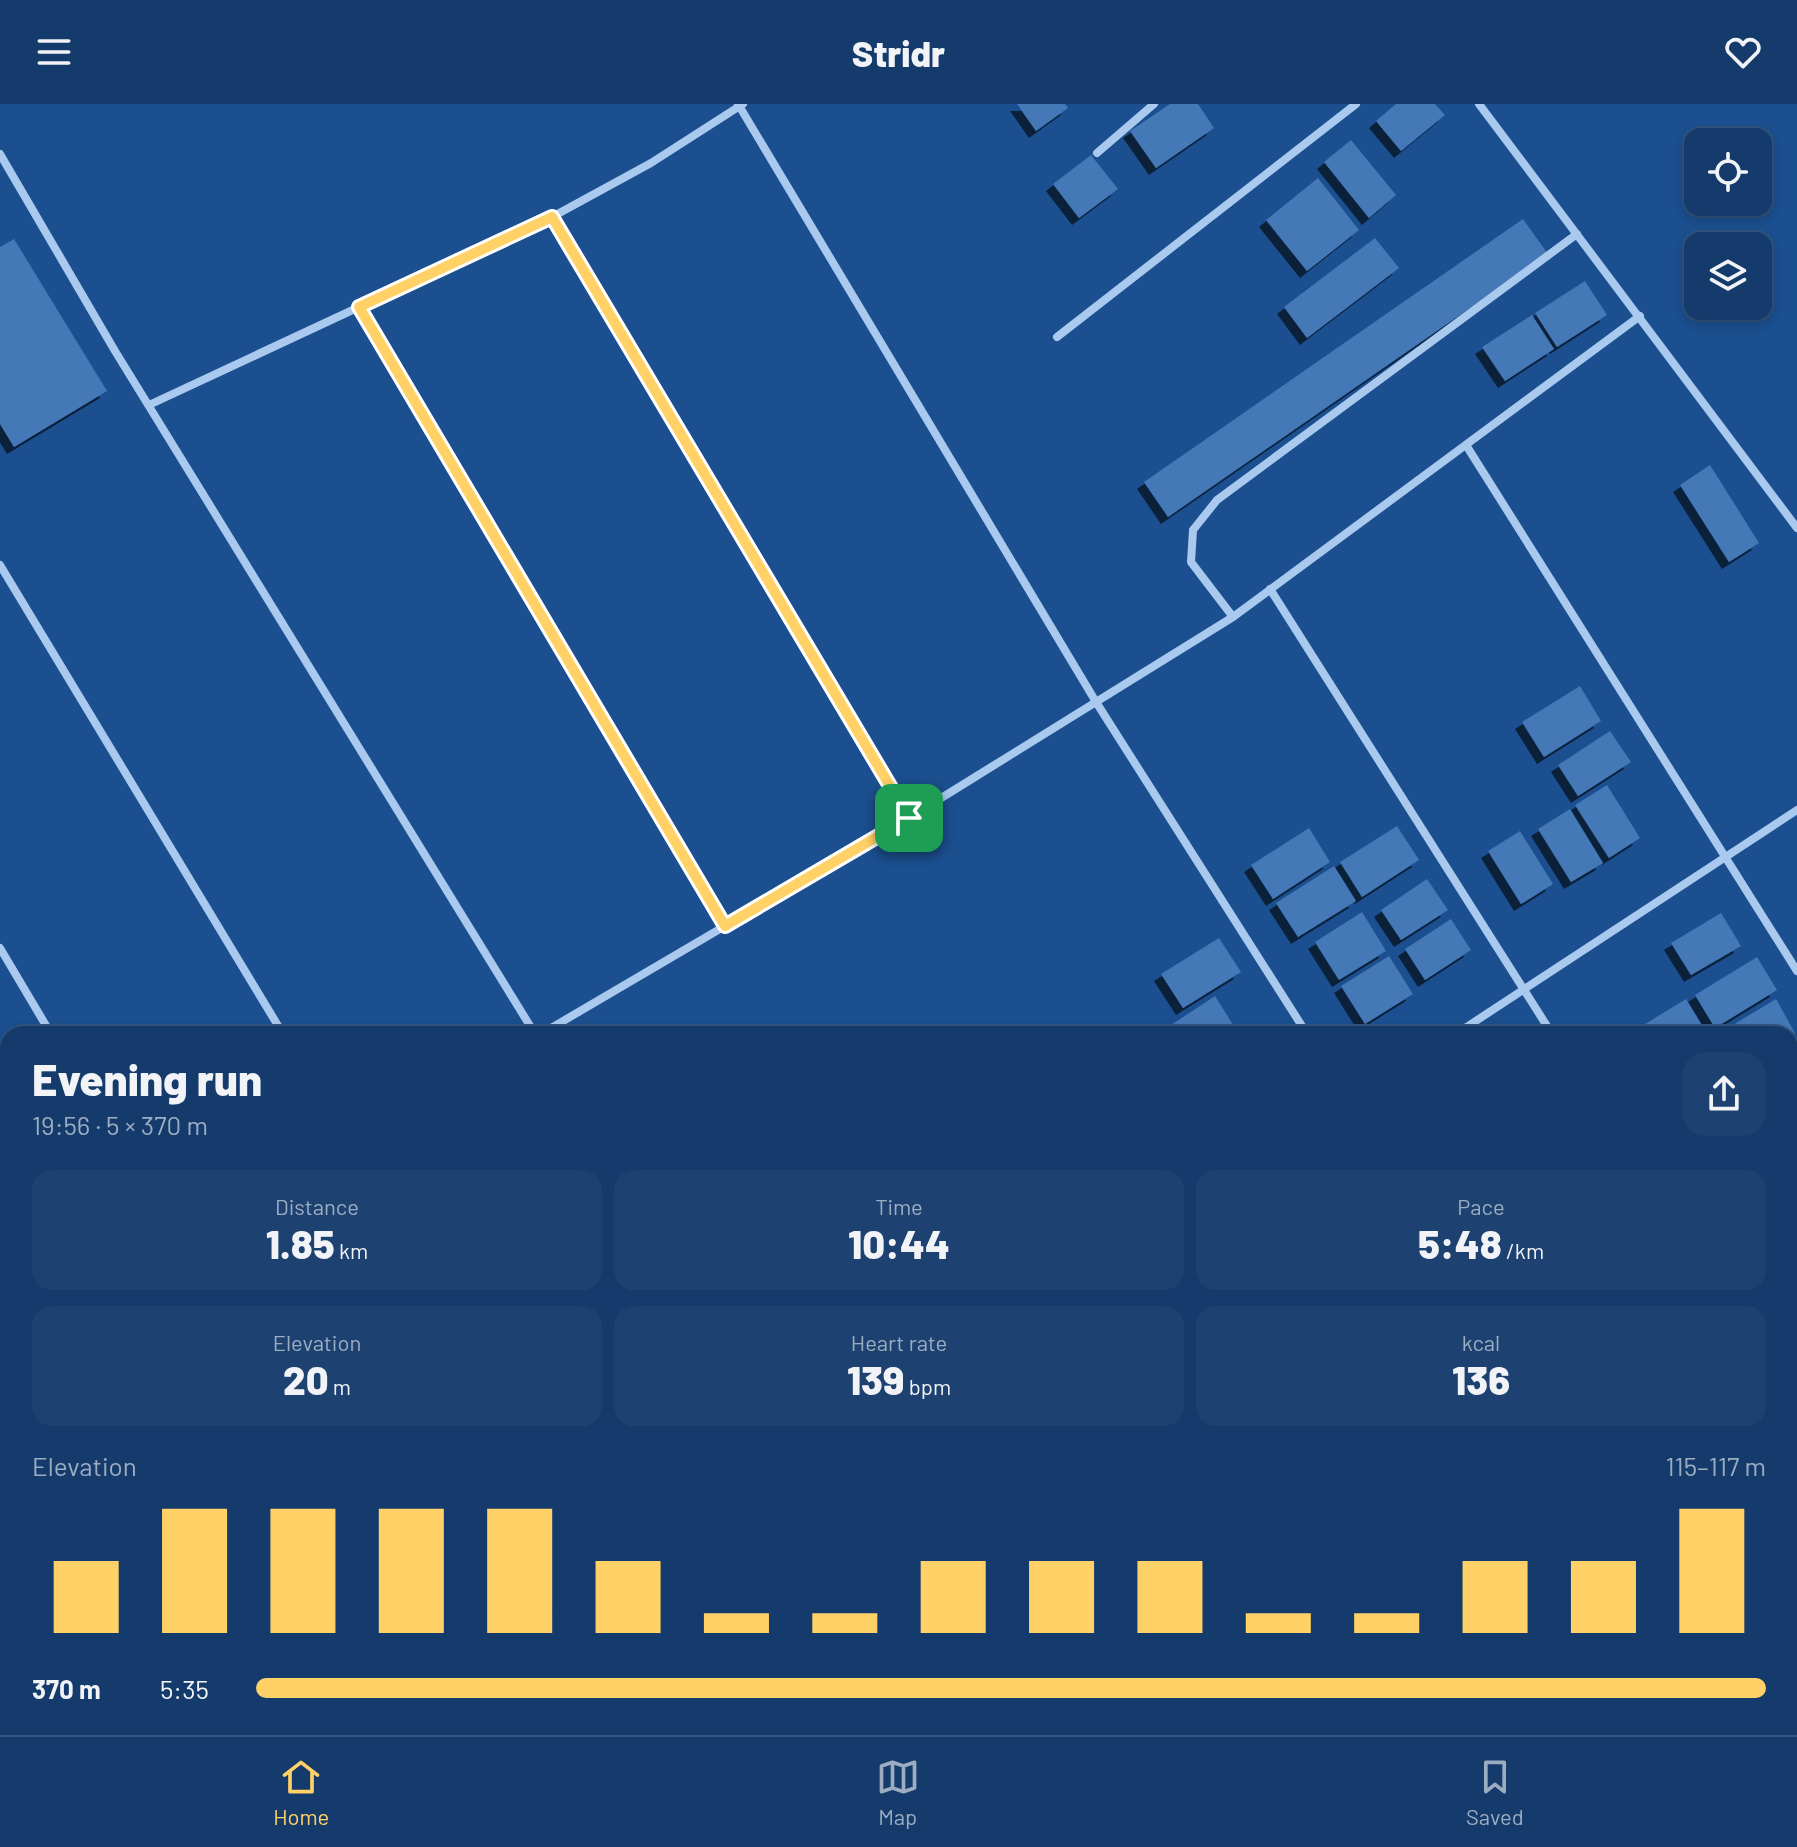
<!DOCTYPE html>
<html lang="en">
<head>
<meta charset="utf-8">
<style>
	body { margin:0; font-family:Barlow,sans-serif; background:#1d4271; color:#f1f3f6; height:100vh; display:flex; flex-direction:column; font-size:30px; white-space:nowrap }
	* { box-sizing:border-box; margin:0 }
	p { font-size:26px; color:#9dadc1 }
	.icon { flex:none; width:44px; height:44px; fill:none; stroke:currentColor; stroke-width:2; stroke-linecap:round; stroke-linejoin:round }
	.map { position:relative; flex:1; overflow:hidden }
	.sheet { position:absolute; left:0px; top:922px; width:1798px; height:710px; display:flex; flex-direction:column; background:#143b6b; border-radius:24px 24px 0 0; box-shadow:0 4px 12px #0003,0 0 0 2px #33557e }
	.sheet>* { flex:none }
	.controls { position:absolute; left:1684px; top:24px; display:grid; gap:16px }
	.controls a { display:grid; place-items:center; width:88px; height:88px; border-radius:16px; background:#143b6b; box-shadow:0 4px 12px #0003,0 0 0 2px #33557e; font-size:40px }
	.pin { position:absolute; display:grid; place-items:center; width:68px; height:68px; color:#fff; margin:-34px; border-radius:16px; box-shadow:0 4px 12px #0006 }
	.round { display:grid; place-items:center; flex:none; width:84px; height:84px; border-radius:24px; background:#1d4271 }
	.overview { display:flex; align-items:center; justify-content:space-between; height:136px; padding:0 32px }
	h1 { font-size:44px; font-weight:800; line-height:60px }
	.stats { display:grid; grid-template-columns:repeat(3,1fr); gap:12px; height:136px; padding:8px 32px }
	.stats div { display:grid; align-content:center; border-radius:20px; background:#1d4271; text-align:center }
	.stats b { font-size:40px; font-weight:800 }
	.stats small { font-size:22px; font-weight:400 }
	.stats p { font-size:22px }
	.chart { height:224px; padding:16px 32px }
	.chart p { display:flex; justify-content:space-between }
	.chart svg { width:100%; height:144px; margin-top:8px; stroke:#ffd166; stroke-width:6 }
	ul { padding:0 32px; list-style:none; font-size:26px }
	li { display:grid; grid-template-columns:128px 96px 1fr; align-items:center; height:60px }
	li i { height:20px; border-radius:10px; background:#ffd166 }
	header { display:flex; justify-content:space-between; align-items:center; height:104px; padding:0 32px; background:#143b6b; font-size:36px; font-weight:800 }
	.menu { display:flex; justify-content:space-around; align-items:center; height:112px; border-top:2px solid #33557e; background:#143b6b; font-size:22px; color:#9dadc1 }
	.menu a { display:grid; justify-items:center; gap:4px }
	.menu .current { color:#ffd166 }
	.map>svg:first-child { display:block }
	.building { fill:#4478b7; filter:url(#shadow) }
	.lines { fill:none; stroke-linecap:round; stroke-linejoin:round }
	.minor { stroke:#a9c9ee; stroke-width:8 }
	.route-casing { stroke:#fff; stroke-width:16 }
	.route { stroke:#ffd166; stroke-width:10 }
</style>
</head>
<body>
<header><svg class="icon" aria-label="menu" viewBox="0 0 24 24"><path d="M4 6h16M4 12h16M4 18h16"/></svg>Stridr<svg class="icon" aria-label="heart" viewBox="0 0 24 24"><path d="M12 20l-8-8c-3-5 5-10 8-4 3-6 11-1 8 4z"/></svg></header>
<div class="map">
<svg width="1797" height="1631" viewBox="0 0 1797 1631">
	<defs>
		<filter id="shadow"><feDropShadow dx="-7" dy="7" stdDeviation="0" flood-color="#0009"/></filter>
	</defs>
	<rect width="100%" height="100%" fill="#1b4f8f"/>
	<path class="building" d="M1017,0H1065L1068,4L1036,27Z
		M1170,0H1198L1214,24L1156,64L1130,27Z
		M1396,0H1435L1445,11L1401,47L1376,17Z
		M1351,36L1396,91L1369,114L1324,58Z
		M1091,51L1118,85L1079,114L1053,80Z
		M1318,74L1359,126L1307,167L1266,116Z
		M1523,115L1548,150L1168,413L1144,378Z
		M1375,134L1399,164L1307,234L1284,203Z
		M14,135L107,287L14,343L0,320V143Z
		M1585,177L1607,211L1557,243L1535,209Z
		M1532,211L1554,245L1505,277L1482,243Z
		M1710,361L1759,439L1729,458L1680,381Z
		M1580,582L1601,617L1544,653L1522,618Z
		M1610,627L1631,658L1578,692L1558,661Z
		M1607,681L1640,734L1609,754L1575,701Z
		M1570,705L1603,759L1571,778L1538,725Z
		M1397,722L1419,756L1362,793L1340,758Z
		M1309,724L1330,758L1273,795L1251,761Z
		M1520,727L1553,780L1521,800L1488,747Z
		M1334,762L1356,797L1298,833L1276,799Z
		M1427,775L1448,806L1401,836L1381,806Z
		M1362,808L1386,847L1339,876L1315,838Z
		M1721,809L1741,842L1691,871L1671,839Z
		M1451,815L1471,846L1425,876L1405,845Z
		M1219,834L1241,868L1183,904L1161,870Z
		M1389,852L1413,890L1365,920L1341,882Z
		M1757,853L1777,886L1715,924L1695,891Z
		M1215,892L1235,924L1226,930H1164L1162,927Z
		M1686,895L1706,928L1640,930L1637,925Z
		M1776,895L1795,929L1790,932L1729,930L1726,925Z"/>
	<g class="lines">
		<path class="minor" d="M738,0L1096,598L1307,930
			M1479,0L1797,424
			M1097,49L1154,0
			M0,50L115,247L535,930
			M552,113L909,714
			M359,203L725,822
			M1057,233L1356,0
			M149,301L552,113L651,59L743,0
			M1466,341L1797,867
			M0,461L283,930
			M1270,485L1552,930
			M1233,513L1191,458L1193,426L1217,396L1577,130
			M0,844L51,930
			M541,930L909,714L1233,513L1640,212
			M1456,930L1797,706
			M0,1255L8,1251
			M1790,1307L1797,1319"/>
	</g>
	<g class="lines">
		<defs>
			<path id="route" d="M552,113L909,714L725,822L359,203Z"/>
		</defs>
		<use href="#route" class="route-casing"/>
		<use href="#route" class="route"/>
	</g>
</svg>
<div class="controls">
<a><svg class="icon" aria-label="locate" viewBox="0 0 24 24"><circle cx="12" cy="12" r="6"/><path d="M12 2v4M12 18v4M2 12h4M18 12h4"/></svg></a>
<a><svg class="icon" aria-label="layers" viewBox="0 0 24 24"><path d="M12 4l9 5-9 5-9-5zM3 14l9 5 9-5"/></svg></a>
</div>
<div class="pin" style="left:909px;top:714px;background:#1e9e55"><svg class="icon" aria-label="arrive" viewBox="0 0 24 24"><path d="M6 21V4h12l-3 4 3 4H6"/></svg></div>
<section class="sheet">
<div class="overview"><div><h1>Evening run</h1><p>19:56 · 5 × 370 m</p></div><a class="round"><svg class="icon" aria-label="share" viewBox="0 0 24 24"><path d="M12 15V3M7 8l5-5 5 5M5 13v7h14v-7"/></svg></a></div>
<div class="stats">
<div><p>Distance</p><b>1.85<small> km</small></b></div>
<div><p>Time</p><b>10:44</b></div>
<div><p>Pace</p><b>5:48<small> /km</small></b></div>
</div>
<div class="stats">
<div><p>Elevation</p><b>20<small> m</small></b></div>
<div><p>Heart rate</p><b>139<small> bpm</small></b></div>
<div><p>kcal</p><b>136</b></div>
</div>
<div class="chart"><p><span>Elevation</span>115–117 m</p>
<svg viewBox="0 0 160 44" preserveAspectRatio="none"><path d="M5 44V22M15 44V6M25 44V6M35 44V6M45 44V6M55 44V22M65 44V38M75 44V38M85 44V22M95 44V22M105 44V22M115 44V38M125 44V38M135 44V22M145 44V22M155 44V6"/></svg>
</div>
<ul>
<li><b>370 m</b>5:35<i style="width:100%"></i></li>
</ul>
</section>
</div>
<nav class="menu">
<a class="current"><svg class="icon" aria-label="home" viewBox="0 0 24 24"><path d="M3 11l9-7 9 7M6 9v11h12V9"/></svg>Home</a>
<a><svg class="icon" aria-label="map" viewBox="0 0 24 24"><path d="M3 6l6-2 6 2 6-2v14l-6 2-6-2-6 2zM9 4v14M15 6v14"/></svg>Map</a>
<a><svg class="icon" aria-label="saved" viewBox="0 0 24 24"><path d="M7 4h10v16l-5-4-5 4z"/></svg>Saved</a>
</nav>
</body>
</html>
